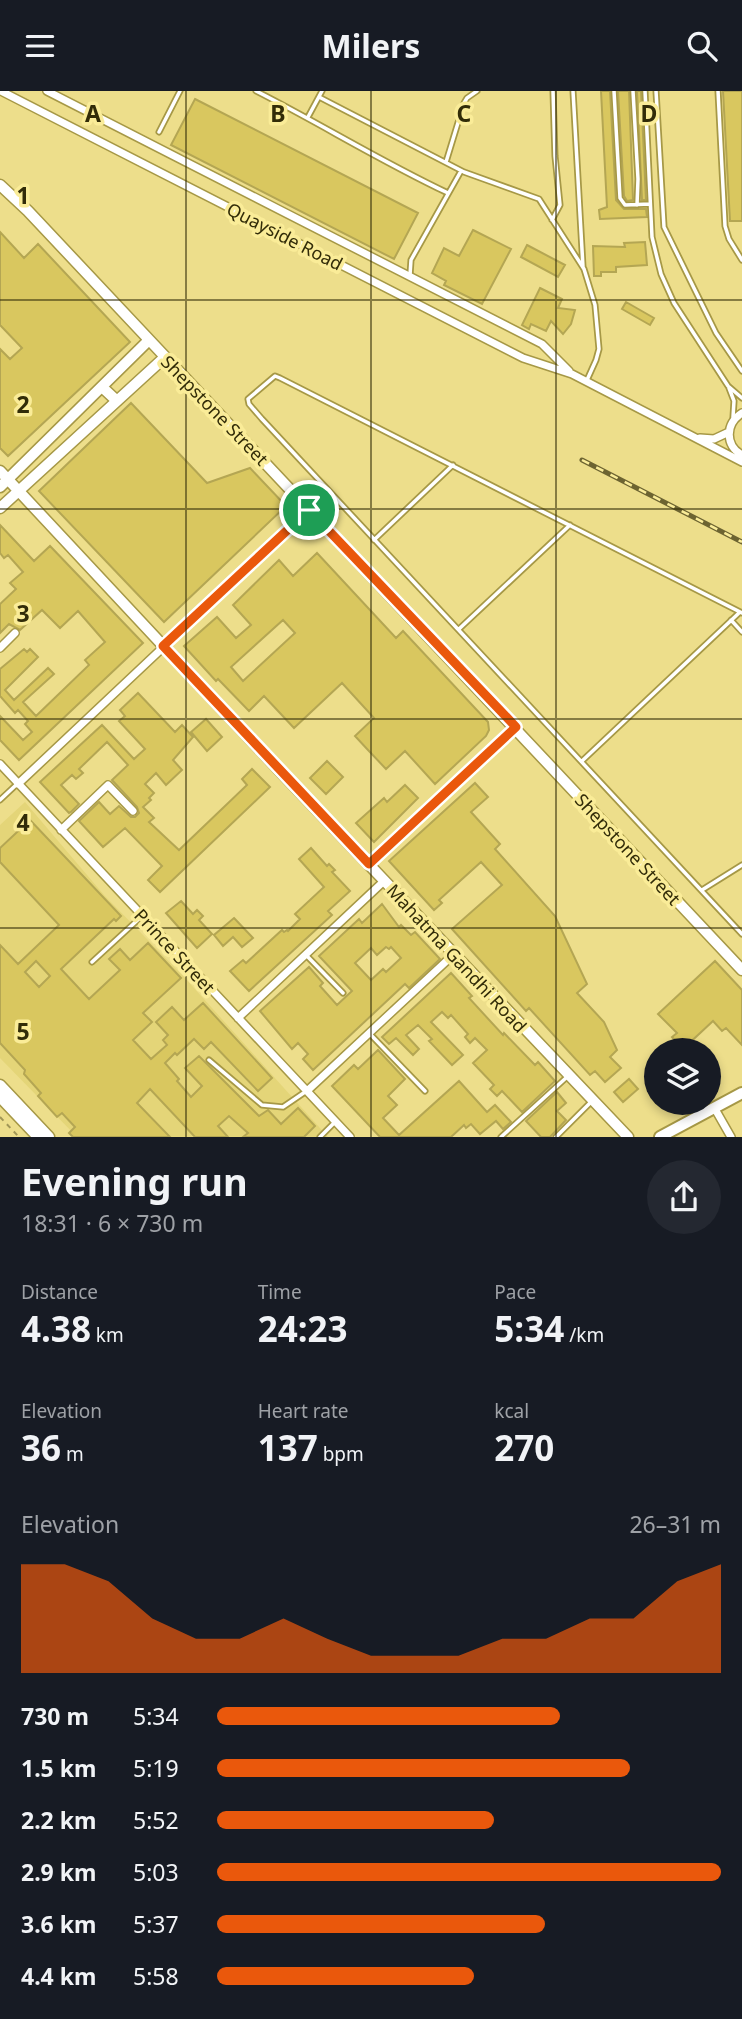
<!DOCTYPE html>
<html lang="en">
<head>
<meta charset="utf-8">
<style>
	body { margin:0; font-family:"Noto Sans",sans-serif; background:#242831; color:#f1f3f6; height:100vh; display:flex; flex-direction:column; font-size:26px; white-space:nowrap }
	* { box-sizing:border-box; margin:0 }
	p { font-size:23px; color:#9ea1a6 }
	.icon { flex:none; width:38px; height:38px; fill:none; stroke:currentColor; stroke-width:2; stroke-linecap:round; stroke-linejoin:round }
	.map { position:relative; height:1046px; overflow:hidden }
	.panel { display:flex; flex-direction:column; background:#171b24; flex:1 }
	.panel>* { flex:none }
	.tools { position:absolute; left:644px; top:947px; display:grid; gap:14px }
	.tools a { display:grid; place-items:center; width:77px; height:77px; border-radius:50%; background:#171b24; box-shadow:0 4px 10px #0003; font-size:35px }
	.pin { position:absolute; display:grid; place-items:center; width:60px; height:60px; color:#fff; margin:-30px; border:4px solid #fff; border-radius:50%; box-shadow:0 2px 7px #0007 }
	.round { display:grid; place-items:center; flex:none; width:74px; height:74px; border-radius:37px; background:#242831 }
	.overview { display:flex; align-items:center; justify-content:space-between; height:119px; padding:0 21px }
	h1 { font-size:38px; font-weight:700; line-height:52px }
	.figures { display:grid; grid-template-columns:repeat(3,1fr); gap:10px; height:119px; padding:7px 21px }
	.figures div { display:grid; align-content:center }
	.figures b { font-size:35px; font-weight:700 }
	.figures small { font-size:19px; font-weight:400 }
	.figures p { font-size:19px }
	.chart { height:196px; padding:14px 21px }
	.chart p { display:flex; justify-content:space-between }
	.chart svg { width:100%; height:126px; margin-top:7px; fill:#ea580c; opacity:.7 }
	ul { padding:0 21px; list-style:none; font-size:23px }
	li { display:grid; grid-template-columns:112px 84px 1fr; align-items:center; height:52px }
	li i { height:18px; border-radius:9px; background:#ea580c }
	header { display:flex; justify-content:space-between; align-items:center; height:91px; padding:0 21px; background:#171b24; font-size:32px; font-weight:700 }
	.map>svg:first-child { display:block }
	.built { fill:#e4d578 }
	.building { fill:#d9c75f; stroke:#b4a653; stroke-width:2; fill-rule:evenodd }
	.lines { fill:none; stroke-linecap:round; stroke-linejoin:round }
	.lane-casing { stroke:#a69846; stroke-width:7 }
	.street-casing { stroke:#a69846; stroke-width:10 }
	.secondary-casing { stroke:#a69846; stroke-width:13 }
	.primary-casing { stroke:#a69846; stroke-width:14 }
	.path { stroke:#a19656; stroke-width:2; stroke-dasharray:5 5; stroke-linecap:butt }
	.lane { stroke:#fff; stroke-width:3.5 }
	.street { stroke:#fff; stroke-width:7 }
	.secondary { stroke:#fff; stroke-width:10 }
	.primary { stroke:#fff; stroke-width:10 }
	.rail-casing { stroke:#6d6431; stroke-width:5 }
	.rail { stroke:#faec98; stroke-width:2.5; stroke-dasharray:8; stroke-linecap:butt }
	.route-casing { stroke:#fff; stroke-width:14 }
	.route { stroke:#ea580c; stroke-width:9 }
	.grid { fill:none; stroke:#322c08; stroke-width:2; stroke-opacity:0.55 }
	.labels { text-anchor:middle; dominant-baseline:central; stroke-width:7; stroke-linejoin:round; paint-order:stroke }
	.street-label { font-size:18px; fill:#322c08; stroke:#faec98 }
	.grid-label { font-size:23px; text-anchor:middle; font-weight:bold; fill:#322c08; stroke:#faec98; stroke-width:7; stroke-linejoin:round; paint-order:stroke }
</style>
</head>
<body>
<header><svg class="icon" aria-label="menu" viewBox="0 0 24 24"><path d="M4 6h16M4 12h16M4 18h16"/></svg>Milers<svg class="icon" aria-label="search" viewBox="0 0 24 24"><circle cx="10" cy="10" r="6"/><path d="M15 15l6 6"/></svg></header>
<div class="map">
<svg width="742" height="1046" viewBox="0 0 742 1046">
	<rect width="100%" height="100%" fill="#edde8b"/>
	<path class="built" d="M25,711L104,804L185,887L328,1046H77L0,967V734Z"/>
	<path class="building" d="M601,0H610L616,109L624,118H646L647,126L600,128L599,119L607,116Z
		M618,0H629L633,109L627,110L624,105Z
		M637,0H641L646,109H642Z
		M723,0H742V130H730Z
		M195,8L418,122L394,168L171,54Z
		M473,139L511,158L482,213L444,194L446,190L432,182L444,157L459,165Z
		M0,141L24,167L38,153L130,251L8,365L0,357V258L10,268L22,257L0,234Z
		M645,151L647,174L616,176V181H601V185H594L593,155L625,156L624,152Z
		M527,154L565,174L558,186L521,166Z
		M540,197L562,208L558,217L575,219L571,233L563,243L551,230L546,240L531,233L529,238L522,234Z
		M626,211L654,227L650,234L622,218Z
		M131,312L207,392L250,377L286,415L164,531L39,400Z
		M0,434L34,470L50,455L143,552L19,669L0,649V625L23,649L32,641L25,633L28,630L18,619L15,622L0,605V578L24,558L27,561L30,558L38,566L5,599L14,609L48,577L54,583L23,611L36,625L89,574L85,569L105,551L78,520L60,537L42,519L20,539L9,533L0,542V513L16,498L10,492L23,481L8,464L4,467L0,462Z
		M317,462L396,547L403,540L488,631L489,639L486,645L435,693L405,660L386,678L368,659L355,645L374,627L342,592L294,637L264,605L249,620L218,588L216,590L184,555L217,526L236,547L251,534L233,514L279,469L293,485ZM283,529L295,542L243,590L231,576Z
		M138,602L175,641L182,634L193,646L173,669L182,679L166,694L156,682L145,693L154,702L149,707L151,709L143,716L154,727L149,731L179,759L247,694L242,688L252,678L270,696L160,801L148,789L162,775L125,737L103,756L79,730L99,711L110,723L119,715L131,726H135L139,722L137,716L112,689L128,674L107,651L79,678L83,682L76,688L72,684L61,694L79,713L71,721L69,722L40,691L102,634L134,668L145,658L119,630L125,625L120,619Z
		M206,628L222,646L207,660L191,641Z
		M327,670L343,686L326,703L310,687Z
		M475,692L488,706L471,721L500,753L495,758L555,825L587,893L577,902L604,931L617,959L610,966L621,977L605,991L595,980L590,984L529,917L526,920L452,838L502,794L481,771L439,809L442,812L434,819L389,770Z
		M405,694L418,707L374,751L356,732L384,707L387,711Z
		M30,729L121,825L116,830L114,828L61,878L89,908L120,879L109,868L120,858L130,869L148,852L181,887L143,922L152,931L133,949L151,968L167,954L163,949L168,944L156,931L172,916L184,929L203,912L272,987L258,1000L211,951L204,958L194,948L177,964L175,962L165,972L179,988L177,990L191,1006L202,995L185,977L199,965L259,1025L268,1019L281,1033L298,1017L315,1035L304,1046H243L248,1042L229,1025L218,1035L228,1046H195L150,998L137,1012L170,1046H73L69,1042L75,1036L62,1022L57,1026L38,1005L41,1002L24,983L25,979L0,952V854L18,873L59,834L0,771V757ZM36,870L50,885L39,896L25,881Z
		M311,757L327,775L329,773L335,779L332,781L350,800L328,820L332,824L249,900L230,880L243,869L246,872L282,839L284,841L287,839L288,840L300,828L295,823L324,796L299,768Z
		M181,810L193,823L197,819L203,825L199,829L212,843L197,857L166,822Z
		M382,813L399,836L401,834L411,844L415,841L440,868L409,897L405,893L313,979L303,968L308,963L298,952L292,958L260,920L309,876L323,892L320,895L337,914L352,900L319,865L359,828L362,832ZM386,856L389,858L391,856L401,867L386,881L383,878L371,889L355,872L371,857L377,864Z
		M234,827L253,847L242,856L233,846L223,855L214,844Z
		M715,870L742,899V954L726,937L722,940L713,930L683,958L672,946L677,942L658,923Z
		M451,882L472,905L469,907L503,944L504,942L535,974L538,971L555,990L522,1021L502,1000L497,1005L490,998L494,994L473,972L487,959L475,947L470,952L465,946L468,943L451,924L448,927L442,921L431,931L463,964L452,974L429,950L432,948L418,934L406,944L419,958L413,964L396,947L389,953L382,946Z
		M378,959L405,988L388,1005L397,1014L383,1027L399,1044L459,990L487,1021L495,1014L511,1031L503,1038L496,1030L480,1043L471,1033L466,1037L464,1034L451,1046H380L332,995L354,974L358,978Z
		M629,988L638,998L623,1011L614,1001Z
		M557,1001L566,1012L557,1020L566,1029L550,1046H541L526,1030Z"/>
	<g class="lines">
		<defs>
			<path id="lane" d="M256,0C321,33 382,71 448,102
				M573,0L583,176
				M614,0L620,107L625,114L650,113
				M633,0L638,88L637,114
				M645,0L652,146L661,183L674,212L728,295L742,307
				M656,0L664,136L716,242L742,280
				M718,0L725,135L729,148L742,169
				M319,6L464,81L539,108L584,178L595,214L599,258L596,269L587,289
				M308,26L322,0
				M159,41L180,0
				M446,71L464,12L467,7L477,0
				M552,129L560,114L555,65L553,0
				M410,184L411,169L461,80
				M729,297L734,310L733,326
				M374,449L453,374
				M742,522L280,287L275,285L248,308L249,313L262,328L742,843
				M731,529L742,541
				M459,538L570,434
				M582,670L740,521
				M0,709L16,694
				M702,799L742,774
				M306,864L343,902
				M92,871L142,825
				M370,943L425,1000
				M209,969L262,1014L283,1016L305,1001
				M691,1012L698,1024
				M320,1046L334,1032
				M501,1046L567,986
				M556,1046L591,1011"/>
			<path id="street" d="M1,0L523,267L572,283L742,371
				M47,0L542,253L569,280
				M742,322C725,333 725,354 742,364
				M700,347L714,348L729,341
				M0,557L15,542
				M0,673L350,1046
				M18,693L309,419
				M61,739L108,694L133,720
				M369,773L516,636
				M238,927L384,790
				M307,1000L454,863
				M715,1018L731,1046"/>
			<path id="secondary" d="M0,94L28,120L742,879
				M102,296L117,310
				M0,380L281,681L628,1046
				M0,396L149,249
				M0,417L165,266
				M0,994L49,1046
				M0,1006L38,1046"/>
			<path id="primary" d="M660,1046L742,1002"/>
		</defs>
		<use href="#lane" class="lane-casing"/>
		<use href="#street" class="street-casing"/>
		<use href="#secondary" class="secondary-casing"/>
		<use href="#primary" class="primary-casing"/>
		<path class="path" d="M0,1026L19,1046"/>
		<use href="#lane" class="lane"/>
		<use href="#street" class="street"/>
		<use href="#secondary" class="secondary"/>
		<use href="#primary" class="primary"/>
		<defs>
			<path id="rail" d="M582,369L742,451"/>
		</defs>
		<use href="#rail" class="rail-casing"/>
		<use href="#rail" class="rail"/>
	</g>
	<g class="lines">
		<defs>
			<path id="route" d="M309,419L516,636L369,773L163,555Z"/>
		</defs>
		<use href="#route" class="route-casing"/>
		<use href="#route" class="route"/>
	</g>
	<path class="grid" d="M186,0V1046M371,0V1046M556,0V1046M0,209H742M0,418H742M0,628H742M0,837H742"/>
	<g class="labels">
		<g class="street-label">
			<text transform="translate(285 145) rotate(27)">Quayside Road</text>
			<text transform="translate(215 319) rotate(46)">Shepstone Street</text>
			<text transform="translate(628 758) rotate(47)">Shepstone Street</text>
			<text transform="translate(175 860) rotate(47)">Prince Street</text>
			<text transform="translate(457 867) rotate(47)">Mahatma Gandhi Road</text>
		</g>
	</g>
	<g class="grid-label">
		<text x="93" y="31">A</text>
		<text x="278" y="31">B</text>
		<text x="464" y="31">C</text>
		<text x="649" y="31">D</text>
		<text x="23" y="113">1</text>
		<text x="23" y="322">2</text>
		<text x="23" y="531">3</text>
		<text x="23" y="740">4</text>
		<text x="23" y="949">5</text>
	</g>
</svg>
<div class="tools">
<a><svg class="icon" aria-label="layers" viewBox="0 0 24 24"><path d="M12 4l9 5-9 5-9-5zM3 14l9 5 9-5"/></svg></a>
</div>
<div class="pin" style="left:309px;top:419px;background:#1e9e55"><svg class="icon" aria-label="arrive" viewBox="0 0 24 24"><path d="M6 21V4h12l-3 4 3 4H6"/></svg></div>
</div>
<section class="panel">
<div class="overview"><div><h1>Evening run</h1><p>18:31 · 6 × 730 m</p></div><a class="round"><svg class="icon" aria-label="share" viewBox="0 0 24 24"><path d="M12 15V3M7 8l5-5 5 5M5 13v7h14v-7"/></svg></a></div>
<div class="figures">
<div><p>Distance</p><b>4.38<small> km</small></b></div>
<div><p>Time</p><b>24:23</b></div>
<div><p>Pace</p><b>5:34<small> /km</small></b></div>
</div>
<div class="figures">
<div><p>Elevation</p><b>36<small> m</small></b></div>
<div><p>Heart rate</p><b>137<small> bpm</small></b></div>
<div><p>kcal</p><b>270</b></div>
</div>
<div class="chart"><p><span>Elevation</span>26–31 m</p>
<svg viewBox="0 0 160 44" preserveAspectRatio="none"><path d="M0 44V6L10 6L20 12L30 25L40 32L50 32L60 25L70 32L80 38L90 38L100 38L110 32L120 32L130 25L140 25L150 12L160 6V44z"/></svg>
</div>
<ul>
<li><b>730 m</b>5:34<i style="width:68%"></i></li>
<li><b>1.5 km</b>5:19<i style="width:82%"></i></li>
<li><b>2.2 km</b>5:52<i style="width:55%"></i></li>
<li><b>2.9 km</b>5:03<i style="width:100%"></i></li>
<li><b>3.6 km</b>5:37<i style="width:65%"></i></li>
<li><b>4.4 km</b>5:58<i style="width:51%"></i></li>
</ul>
</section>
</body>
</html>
